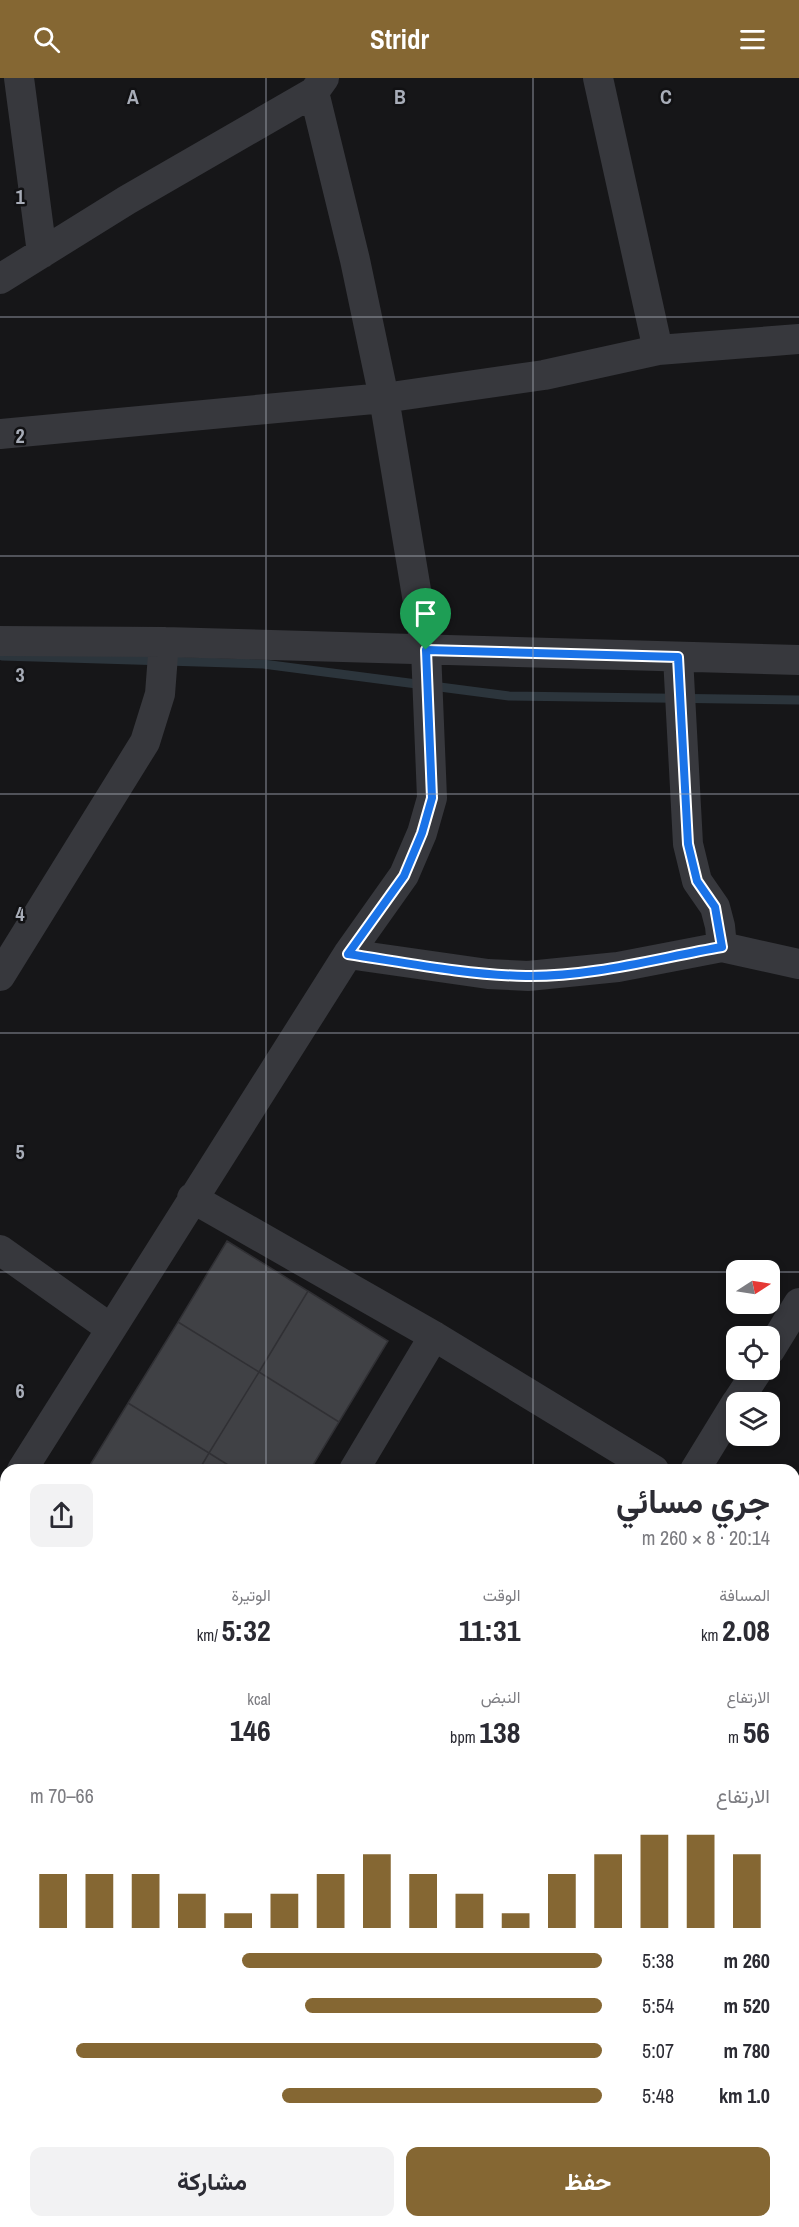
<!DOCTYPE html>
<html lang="ar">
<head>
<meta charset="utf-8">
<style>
	body { margin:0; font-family:"Archivo Narrow",Vazirmatn,sans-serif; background:#f2f2f3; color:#2b2b33; direction:rtl; height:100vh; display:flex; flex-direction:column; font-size:22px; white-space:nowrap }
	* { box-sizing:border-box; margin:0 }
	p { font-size:20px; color:#7c7c81 }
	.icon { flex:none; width:33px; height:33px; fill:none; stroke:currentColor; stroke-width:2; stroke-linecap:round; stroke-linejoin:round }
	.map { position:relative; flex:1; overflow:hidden; direction:ltr }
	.panel { position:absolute; left:0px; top:1386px; width:800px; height:764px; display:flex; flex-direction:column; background:#fff; border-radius:18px 18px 0 0; box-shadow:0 3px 9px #0003; direction:rtl }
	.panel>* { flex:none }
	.needle { width:39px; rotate:78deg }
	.fabs { position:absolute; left:726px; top:1182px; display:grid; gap:12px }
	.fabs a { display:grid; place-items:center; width:54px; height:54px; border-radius:12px; background:#fff; box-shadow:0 3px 9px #0003; font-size:30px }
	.pin { position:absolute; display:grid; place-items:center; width:51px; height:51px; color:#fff; margin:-62px -26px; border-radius:50% 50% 50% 0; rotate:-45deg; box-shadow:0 0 6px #0007 }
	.pin .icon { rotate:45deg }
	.round { display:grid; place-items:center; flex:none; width:63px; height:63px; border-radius:12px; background:#f2f2f3 }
	.head { display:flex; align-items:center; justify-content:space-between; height:102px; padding:0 30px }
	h1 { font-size:33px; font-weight:700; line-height:45px }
	.metrics { display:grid; grid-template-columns:repeat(3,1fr); gap:9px; height:102px; padding:6px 30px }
	.metrics div { display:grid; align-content:center }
	.metrics b { font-size:30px; font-weight:700 }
	.metrics small { font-size:16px; font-weight:400 }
	.metrics p { font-size:16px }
	.chart { height:168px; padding:12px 30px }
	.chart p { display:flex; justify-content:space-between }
	.chart svg { width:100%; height:108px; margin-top:6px; stroke:#856733; stroke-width:6 }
	.cta { display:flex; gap:12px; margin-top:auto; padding:12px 30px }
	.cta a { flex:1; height:69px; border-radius:12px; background:#856733; color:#fff; font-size:24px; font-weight:700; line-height:69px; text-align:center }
	.cta a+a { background:#f2f2f3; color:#2b2b33 }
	ul { padding:0 30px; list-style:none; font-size:20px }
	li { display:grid; grid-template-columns:96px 72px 1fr; align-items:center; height:45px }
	li i { height:15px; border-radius:8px; background:#856733 }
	header { display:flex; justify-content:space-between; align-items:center; height:78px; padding:0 30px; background:#856733; color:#fff; font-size:27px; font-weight:700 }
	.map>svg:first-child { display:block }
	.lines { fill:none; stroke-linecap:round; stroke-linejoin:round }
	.stream { stroke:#2c353c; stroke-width:9 }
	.building { fill:#404145; stroke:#303034; stroke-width:1.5 }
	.minor { stroke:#37383d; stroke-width:30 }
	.route-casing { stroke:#fff; stroke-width:12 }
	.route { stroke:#1a73e8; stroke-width:8 }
	.grid { fill:none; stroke:#a8adb8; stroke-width:1.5; stroke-opacity:0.55 }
	.grid-label { font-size:20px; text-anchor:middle; font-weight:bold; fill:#a8adb8; stroke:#111113; stroke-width:5; stroke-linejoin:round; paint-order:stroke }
</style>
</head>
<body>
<header><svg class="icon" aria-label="menu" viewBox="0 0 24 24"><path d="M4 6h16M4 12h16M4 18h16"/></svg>Stridr<svg class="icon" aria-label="search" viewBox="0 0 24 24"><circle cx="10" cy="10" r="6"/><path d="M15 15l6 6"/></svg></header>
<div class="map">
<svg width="799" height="2149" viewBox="0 0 799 2149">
	<rect width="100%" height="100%" fill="#161618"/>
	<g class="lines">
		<path class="stream" d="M2,578L263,586L509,618L799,622"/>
	</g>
	<path class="building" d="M227,1163L308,1213L259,1294L178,1244Z
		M308,1213L388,1263L339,1344L259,1294Z
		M178,1244L259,1294L209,1375L128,1325Z
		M259,1294L339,1344L310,1392H236L209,1375Z
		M128,1325L209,1375L199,1392H87Z
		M209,1375L236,1392H199Z
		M794,1502L799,1506V1618L794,1614Z
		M6,1526V1585L0,1582V1536Z
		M794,1614L799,1618V1669L794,1678Z
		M6,1700V1811L0,1808V1710Z
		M0,1808L6,1811V1883L0,1892Z
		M796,1854L799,1856V1968L794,1964Z
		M794,1964L799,1968V2031L794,2040Z
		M799,2031V2080L794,2076V2040Z
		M64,2144H166L173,2148L61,2149Z
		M364,2144H394L390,2149H373Z
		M394,2144H509L506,2149H390Z
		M509,2144H537L545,2149H506Z
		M537,2144H624L621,2149H545Z
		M624,2144H708L717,2149H621Z"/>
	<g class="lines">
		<path class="minor" d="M19,0L42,175
			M598,0L658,272
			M0,201L127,122L314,14L324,0
			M0,356L384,320L544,297L658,272L799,261
			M0,563L164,564L799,582
			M678,579L688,766L697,803L715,829L720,848L722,869
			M348,876L488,896L528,898L618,889L722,869L799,886
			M0,898L145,664L160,616L164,564
			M192,1120L434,1258L654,1392
			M0,1172L110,1250
			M770,1272L799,1225
			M737,1324L758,1292
			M22,1392L348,876L404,797L422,755L432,720L426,572L384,320L355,182L314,14
			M354,1392L434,1258
			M695,1392L736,1325
			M0,1427L6,1417
			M794,1478L799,1481
			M0,1643L6,1647
			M794,1762L799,1754
			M0,1981L6,1971
			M794,2140L799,2143
			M251,2144L259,2149"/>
	</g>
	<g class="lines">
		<defs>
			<path id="route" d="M426,572L678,579L688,766L697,803L715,829L722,869C658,880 592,899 526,898C467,897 407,885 348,876L404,798L422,755L432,720Z"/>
		</defs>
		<use href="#route" class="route-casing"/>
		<use href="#route" class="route"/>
	</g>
	<path class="grid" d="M266,0V1392M533,0V1392M0,239H799M0,478H799M0,716H799M0,955H799M0,1194H736M770,1194H799M0,1433H6M794,1433H799M0,1671H6M794,1671H799M0,1910H6M794,1910H799M266,2144V2149M533,2144V2149"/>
	<g class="grid-label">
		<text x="133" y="26">A</text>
		<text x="400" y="26">B</text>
		<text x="666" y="26">C</text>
		<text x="20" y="126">1</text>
		<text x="20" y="365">2</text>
		<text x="20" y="604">3</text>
		<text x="20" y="843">4</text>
		<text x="20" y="1081">5</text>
		<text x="20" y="1320">6</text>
	</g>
</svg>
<div class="fabs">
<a><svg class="needle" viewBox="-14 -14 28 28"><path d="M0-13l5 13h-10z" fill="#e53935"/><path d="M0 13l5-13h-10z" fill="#7c7c81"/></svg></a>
<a><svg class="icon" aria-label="locate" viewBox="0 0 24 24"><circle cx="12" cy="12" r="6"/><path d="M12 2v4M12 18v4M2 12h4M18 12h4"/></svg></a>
<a><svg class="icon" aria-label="layers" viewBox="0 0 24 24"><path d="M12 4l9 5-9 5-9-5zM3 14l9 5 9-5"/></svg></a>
</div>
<div class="pin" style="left:426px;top:572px;background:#1e9e55"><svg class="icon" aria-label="arrive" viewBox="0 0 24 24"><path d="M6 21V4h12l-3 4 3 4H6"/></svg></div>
<section class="panel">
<div class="head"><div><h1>جري مسائي</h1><p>20:14 · 8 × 260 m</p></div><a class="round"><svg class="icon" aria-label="share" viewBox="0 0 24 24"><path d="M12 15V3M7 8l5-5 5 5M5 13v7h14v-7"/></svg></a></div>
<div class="metrics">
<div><p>المسافة</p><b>2.08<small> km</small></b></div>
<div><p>الوقت</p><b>11:31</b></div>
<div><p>الوتيرة</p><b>5:32<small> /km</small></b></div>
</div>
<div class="metrics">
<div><p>الارتفاع</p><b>56<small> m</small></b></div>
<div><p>النبض</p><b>138<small> bpm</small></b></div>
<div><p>kcal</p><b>146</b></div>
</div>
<div class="chart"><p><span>الارتفاع</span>66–70 m</p>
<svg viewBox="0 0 160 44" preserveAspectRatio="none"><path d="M5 44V22M15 44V22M25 44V22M35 44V30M45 44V38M55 44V30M65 44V22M75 44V14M85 44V22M95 44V30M105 44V38M115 44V22M125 44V14M135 44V6M145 44V6M155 44V14"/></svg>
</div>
<ul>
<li><b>260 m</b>5:38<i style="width:63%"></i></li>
<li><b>520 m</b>5:54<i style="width:52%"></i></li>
<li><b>780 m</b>5:07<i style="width:92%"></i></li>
<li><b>1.0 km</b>5:48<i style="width:56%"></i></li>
</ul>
<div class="cta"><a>حفظ</a><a>مشاركة</a></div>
</section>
</div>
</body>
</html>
